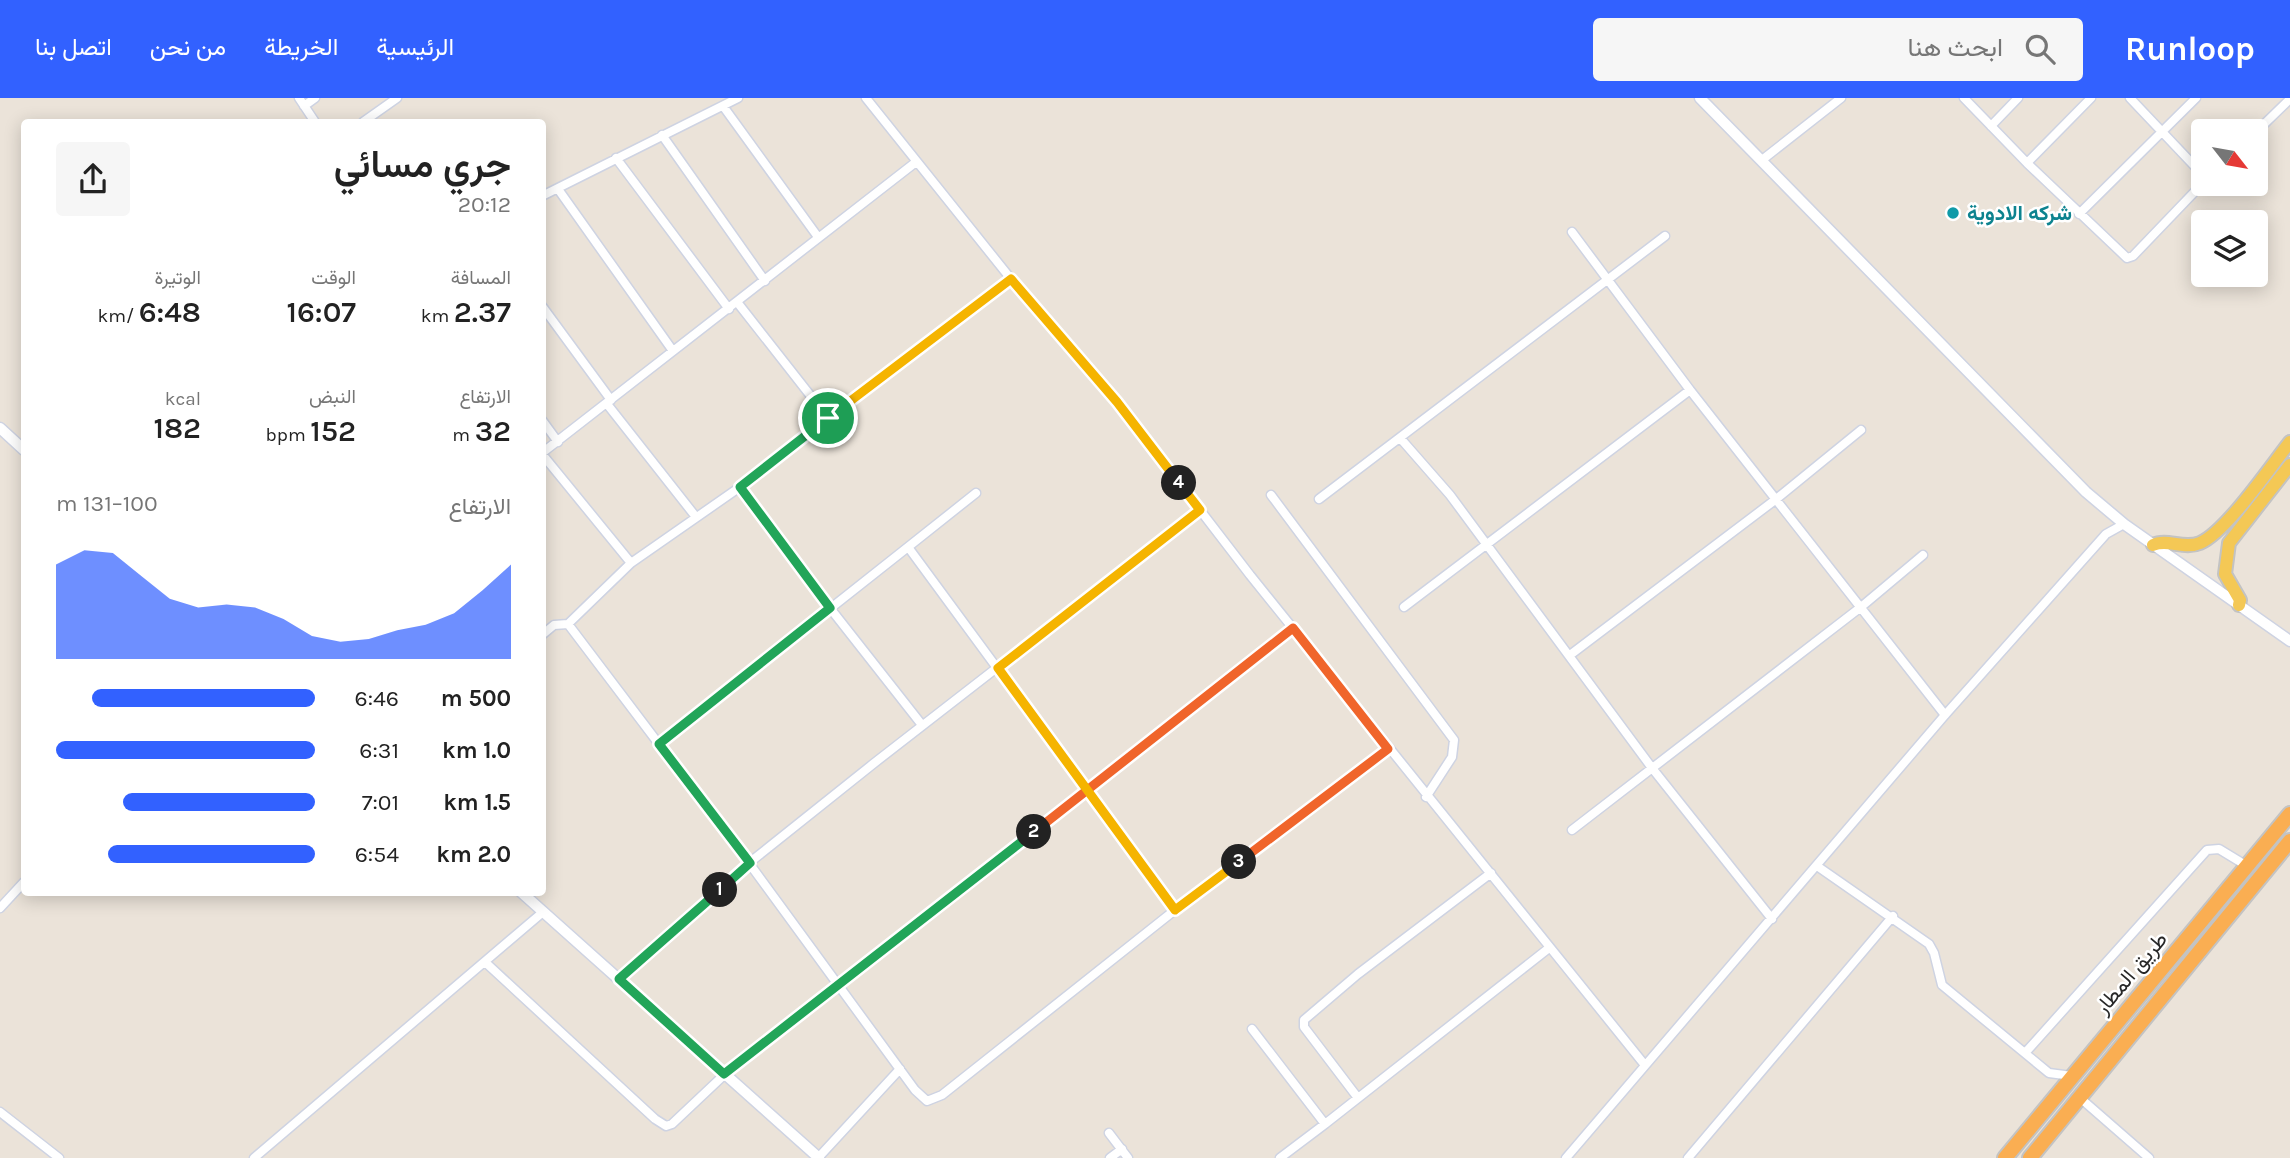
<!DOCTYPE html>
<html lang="ar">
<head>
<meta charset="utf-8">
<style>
	body { margin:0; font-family:Karla,Vazirmatn,sans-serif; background:#f6f6f6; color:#222; direction:rtl; height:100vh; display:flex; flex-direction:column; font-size:26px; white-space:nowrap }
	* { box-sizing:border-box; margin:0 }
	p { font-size:23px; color:#767676 }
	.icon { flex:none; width:38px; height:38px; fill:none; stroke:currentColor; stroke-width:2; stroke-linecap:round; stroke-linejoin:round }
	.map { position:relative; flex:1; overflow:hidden; direction:ltr }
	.sheet { position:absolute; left:21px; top:21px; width:525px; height:777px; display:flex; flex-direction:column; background:#fff; border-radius:7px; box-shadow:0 4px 18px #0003; direction:rtl }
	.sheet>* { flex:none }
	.needle { width:46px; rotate:121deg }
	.tools { position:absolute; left:2191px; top:21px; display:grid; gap:14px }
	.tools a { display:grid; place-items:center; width:77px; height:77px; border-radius:7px; background:#fff; box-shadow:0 4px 18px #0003; font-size:35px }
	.pin { position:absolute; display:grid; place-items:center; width:60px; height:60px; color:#fff; margin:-30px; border:4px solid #fff; border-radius:50%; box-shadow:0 2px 7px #0007 }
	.km { position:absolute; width:35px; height:35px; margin:-18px; border-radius:50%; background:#222; color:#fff; font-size:19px; line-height:35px; text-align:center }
	.round { display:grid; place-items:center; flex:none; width:74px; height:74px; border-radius:7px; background:#f6f6f6 }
	.head { display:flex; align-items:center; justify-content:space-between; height:119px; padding:0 35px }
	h1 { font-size:38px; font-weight:600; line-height:52px }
	.metrics { display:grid; grid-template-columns:repeat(3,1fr); gap:10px; height:119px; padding:7px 35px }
	.metrics div { display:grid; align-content:center }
	.metrics b { font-size:30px; font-weight:600 }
	.metrics small { font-size:19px; font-weight:400 }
	.metrics p { font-size:19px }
	.chart { height:196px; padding:14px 35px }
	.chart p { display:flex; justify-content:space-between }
	.chart svg { width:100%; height:126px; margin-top:7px; fill:#3261ff; opacity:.7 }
	ul { padding:0 35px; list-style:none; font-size:23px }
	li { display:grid; grid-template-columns:112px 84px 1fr; align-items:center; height:52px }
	li i { height:18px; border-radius:9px; background:#3261ff }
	header { display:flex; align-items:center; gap:42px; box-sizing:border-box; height:98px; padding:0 35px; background:#3261ff; color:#fff }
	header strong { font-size:33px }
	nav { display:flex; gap:38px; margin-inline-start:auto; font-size:24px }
	.search { width:490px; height:63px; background:#f6f6f6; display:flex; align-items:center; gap:18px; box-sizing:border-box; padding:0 24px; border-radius:7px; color:#767676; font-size:26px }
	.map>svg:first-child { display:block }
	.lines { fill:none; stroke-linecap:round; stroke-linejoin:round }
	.minor-casing { stroke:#ced3e2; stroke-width:11 }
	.tertiary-casing { stroke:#ced3e2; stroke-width:13 }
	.primary-casing { stroke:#c3c3c3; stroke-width:16 }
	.trunk-casing { stroke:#c3c3c3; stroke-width:18 }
	.minor { stroke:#fff; stroke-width:8 }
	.tertiary { stroke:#fff; stroke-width:10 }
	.primary { stroke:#f4c855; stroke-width:12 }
	.trunk { stroke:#faae52; stroke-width:14 }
	.split-1-casing { stroke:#fff; stroke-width:14 }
	.split-2-casing { stroke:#fff; stroke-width:14 }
	.split-3-casing { stroke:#fff; stroke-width:14 }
	.split-4-casing { stroke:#fff; stroke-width:14 }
	.split-5-casing { stroke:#fff; stroke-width:14 }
	.split-1 { stroke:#22a559; stroke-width:9 }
	.split-2 { stroke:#22a559; stroke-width:9 }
	.split-3 { stroke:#f0652b; stroke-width:9 }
	.split-4 { stroke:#f5b400; stroke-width:9 }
	.split-5 { stroke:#f5b400; stroke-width:9 }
	.culture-dot { fill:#0f9aa8; stroke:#fff; stroke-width:2.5 }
	.labels { text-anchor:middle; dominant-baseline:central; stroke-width:5; stroke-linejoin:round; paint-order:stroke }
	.culture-label { font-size:21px; font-weight:bold; fill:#0d838f; stroke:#fff; text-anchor:start }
	.street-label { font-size:21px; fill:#282828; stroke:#fff }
</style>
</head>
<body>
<header>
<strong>Runloop</strong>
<div class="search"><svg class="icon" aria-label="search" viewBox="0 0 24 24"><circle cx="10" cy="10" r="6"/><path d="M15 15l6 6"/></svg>ابحث هنا</div>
<nav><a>الرئيسية</a><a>الخريطة</a><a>من نحن</a><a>اتصل بنا</a></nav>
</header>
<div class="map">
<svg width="2290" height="1060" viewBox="0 0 2290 1060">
	<rect width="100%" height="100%" fill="#ebe3d9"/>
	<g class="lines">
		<defs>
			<path id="minor" d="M299,0L315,24
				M866,0L1011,181L1117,304L1250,477L1644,966
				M1964,0L2027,65L2091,0
				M2130,0L2203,77
				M304,8L315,0
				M723,8L818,139
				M363,24L397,0
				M1991,28L2018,0
				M2256,34L2290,1
				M662,37L765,183
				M616,60L729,211
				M1762,62L1841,0
				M2027,65L2127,160L2133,158L2203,85
				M558,91L673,253
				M542,98L738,0
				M2079,116L2196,0
				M1572,134L1690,292L1945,617
				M737,204L828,320
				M542,208L611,302
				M607,306L696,419
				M542,322L558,344
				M1401,341L1450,397L1652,670L1772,821
				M542,355L916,64
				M542,356L631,465
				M740,389L830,510L922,627
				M976,395L908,449L1175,812
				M1271,397L1454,642L1452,659L1426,699
				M1319,401L1665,138
				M1404,509L1690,292
				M568,526L749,765L915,992L927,1003L942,997L1175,812L1388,651
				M542,537L554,527L568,526L631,465L740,389L1011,181
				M1570,557L1775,402L1861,332
				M659,646L908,449
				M1572,732L1861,509L1923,457
				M1817,768L1929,846L1934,855L1942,887L2049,975L2072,978
				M0,810L24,784
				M485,864L655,1021L666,1028L672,1026L724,977L1293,531
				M619,881L749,765L873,666L1200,412
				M1252,931L1325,1026L1549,850
				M2025,955L2207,752L2219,751L2247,768
				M2079,999L2149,1060
				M1358,1000L1304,929V922L1358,876L1491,775
				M0,1014L59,1060
				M1109,1035L1128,1060
				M254,1060L543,814
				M818,1060L900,971
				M1110,1060L1122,1051
				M1280,1060L1325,1026
				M1566,1060L1945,617L2106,436L2124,426
				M1688,1060L1893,818"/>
			<path id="tertiary" d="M1700,0L2086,394L2124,426L2290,543
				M0,330L24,352
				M521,794L819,1060"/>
			<path id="primary" d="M2153,447C2167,440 2184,452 2200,445C2226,434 2271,368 2290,344
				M2239,507L2240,502L2225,476L2229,445L2290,367"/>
			<path id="trunk" d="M2005,1060L2290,716
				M2030,1060L2290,743"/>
		</defs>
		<use href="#minor" class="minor-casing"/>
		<use href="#tertiary" class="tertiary-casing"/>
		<use href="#primary" class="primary-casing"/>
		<use href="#trunk" class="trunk-casing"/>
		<use href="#minor" class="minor"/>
		<use href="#tertiary" class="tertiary"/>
		<use href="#primary" class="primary"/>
		<use href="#trunk" class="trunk"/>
	</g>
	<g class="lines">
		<defs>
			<path id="split-1" d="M720,792L750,765L659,646L830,510L740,389L828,320"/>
			<path id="split-2" d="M720,792L619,881L724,976L1034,734"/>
			<path id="split-3" d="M1034,734L1293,530L1388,651L1239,764"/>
			<path id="split-4" d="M1179,385L1200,412L998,570L1175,812L1239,764"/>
			<path id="split-5" d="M828,320L1011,181L1117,304L1179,385"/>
		</defs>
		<use href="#split-1" class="split-1-casing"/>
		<use href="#split-2" class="split-2-casing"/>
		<use href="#split-3" class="split-3-casing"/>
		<use href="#split-4" class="split-4-casing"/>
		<use href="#split-5" class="split-5-casing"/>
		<use href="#split-1" class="split-1"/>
		<use href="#split-2" class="split-2"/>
		<use href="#split-3" class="split-3"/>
		<use href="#split-4" class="split-4"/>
		<use href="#split-5" class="split-5"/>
	</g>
	<circle class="culture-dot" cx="1953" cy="115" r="7"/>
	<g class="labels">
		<g class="culture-label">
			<text x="1967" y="115">شركه الادوية</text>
		</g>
		<g class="street-label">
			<text transform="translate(2131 875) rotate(-50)">طريق المطار</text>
		</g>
	</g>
</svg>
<div class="tools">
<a><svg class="needle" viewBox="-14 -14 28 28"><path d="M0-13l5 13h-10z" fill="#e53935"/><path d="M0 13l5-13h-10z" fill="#767676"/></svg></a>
<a><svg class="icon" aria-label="layers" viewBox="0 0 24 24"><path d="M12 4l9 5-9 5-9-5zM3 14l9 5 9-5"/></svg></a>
</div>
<div class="pin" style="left:828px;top:320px;background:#1e9e55"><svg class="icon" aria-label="arrive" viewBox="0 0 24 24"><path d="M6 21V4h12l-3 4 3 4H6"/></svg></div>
<b class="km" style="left:720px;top:792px">1</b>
<b class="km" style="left:1034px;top:734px">2</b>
<b class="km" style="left:1239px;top:764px">3</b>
<b class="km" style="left:1179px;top:385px">4</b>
<section class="sheet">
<div class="head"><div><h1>جري مسائي</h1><p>20:12</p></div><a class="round"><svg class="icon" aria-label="share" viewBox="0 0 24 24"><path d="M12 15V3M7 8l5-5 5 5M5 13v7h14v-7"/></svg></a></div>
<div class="metrics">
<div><p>المسافة</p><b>2.37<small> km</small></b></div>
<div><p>الوقت</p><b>16:07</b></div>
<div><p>الوتيرة</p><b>6:48<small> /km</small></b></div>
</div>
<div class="metrics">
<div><p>الارتفاع</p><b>32<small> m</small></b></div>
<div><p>النبض</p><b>152<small> bpm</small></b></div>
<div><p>kcal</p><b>182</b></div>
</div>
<div class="chart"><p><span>الارتفاع</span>100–131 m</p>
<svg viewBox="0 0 160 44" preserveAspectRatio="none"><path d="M0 44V11L10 6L20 7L30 15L40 23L50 26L60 25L70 26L80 30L90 36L100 38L110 37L120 34L130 32L140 28L150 20L160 11V44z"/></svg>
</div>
<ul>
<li><b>500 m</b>6:46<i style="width:86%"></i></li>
<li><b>1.0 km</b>6:31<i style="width:100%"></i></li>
<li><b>1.5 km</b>7:01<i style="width:74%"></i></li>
<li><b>2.0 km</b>6:54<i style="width:80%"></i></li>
</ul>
</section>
</div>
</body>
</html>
